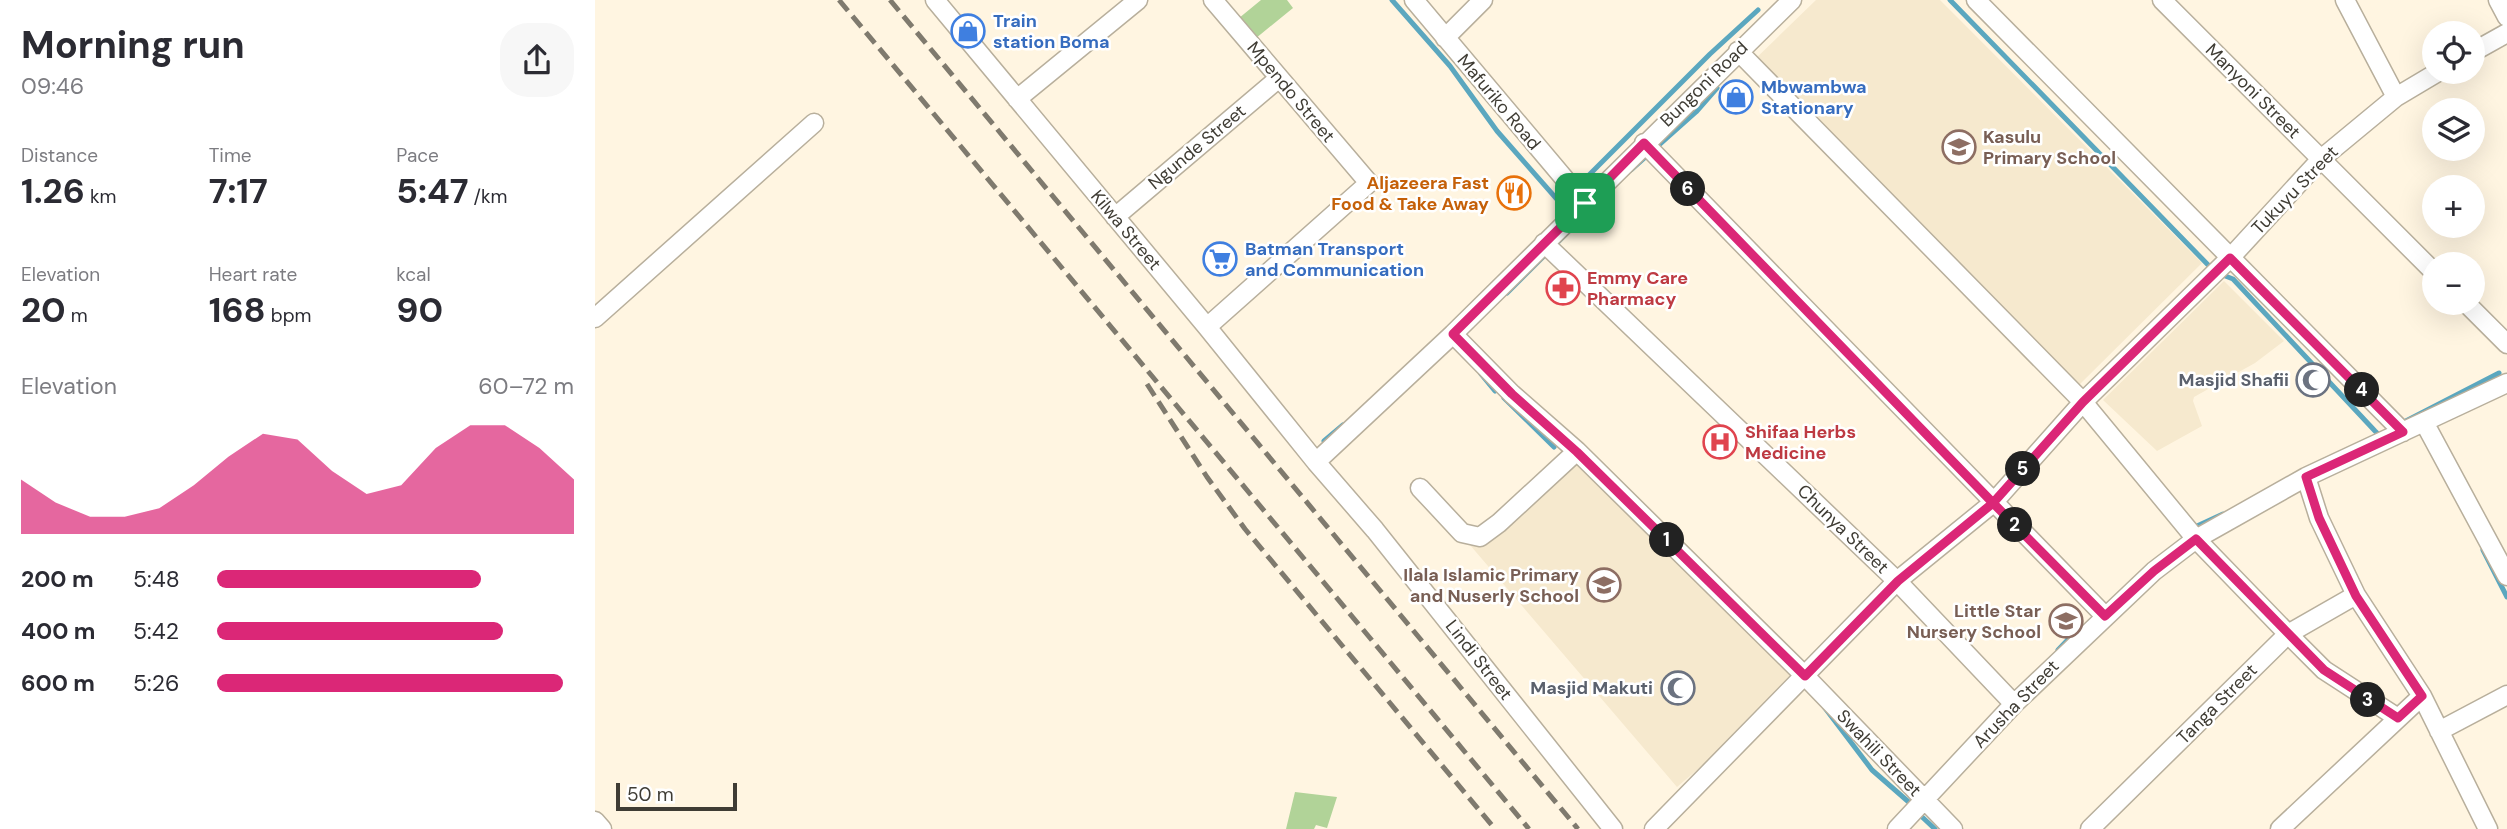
<!DOCTYPE html>
<html lang="en">
<head>
<meta charset="utf-8">
<style>
	body { margin:0; font-family:"DM Sans",sans-serif; background:#f7f7f7; color:#2b2b33; height:100vh; display:flex; flex-direction:column; font-size:26px; white-space:nowrap }
	* { box-sizing:border-box; margin:0 }
	p { font-size:23px; color:#7c7c81 }
	.icon { flex:none; width:38px; height:38px; fill:none; stroke:currentColor; stroke-width:2; stroke-linecap:round; stroke-linejoin:round }
	.map { position:relative; flex:1; overflow:hidden }
	.panel { display:flex; flex-direction:column; background:#fff; width:595px }
	.panel>* { flex:none }
	.fabs { position:absolute; left:1827px; top:21px; display:grid; gap:14px }
	.fabs a { display:grid; place-items:center; width:63px; height:63px; border-radius:50%; background:#fff; box-shadow:0 7px 28px #0002; font-size:35px }
	.scale { position:absolute; left:21px; bottom:18px; width:121px; box-sizing:border-box; padding-left:7px; border:4px solid #3f3c34; border-top:0; font-size:19px; line-height:24px; white-space:nowrap; color:#3f3c34; -webkit-text-stroke:5px #fff; paint-order:stroke }
	.pin { position:absolute; display:grid; place-items:center; width:60px; height:60px; color:#fff; margin:-30px; border-radius:14px; box-shadow:0 4px 10px #0006 }
	.km { position:absolute; width:35px; height:35px; margin:-18px; border-radius:50%; background:#222; color:#fff; font-size:19px; line-height:35px; text-align:center }
	.round { display:grid; place-items:center; flex:none; width:74px; height:74px; border-radius:28px; background:#f7f7f7 }
	.summary { display:flex; align-items:center; justify-content:space-between; height:119px; padding:0 21px }
	h1 { font-size:38px; font-weight:700; line-height:52px }
	.stats { display:grid; grid-template-columns:repeat(3,1fr); gap:10px; height:119px; padding:7px 21px }
	.stats div { display:grid; align-content:center }
	.stats b { font-size:35px; font-weight:700 }
	.stats small { font-size:19px; font-weight:400 }
	.stats p { font-size:19px }
	.chart { height:196px; padding:14px 21px }
	.chart p { display:flex; justify-content:space-between }
	.chart svg { width:100%; height:126px; margin-top:7px; fill:#db2777; opacity:.7 }
	ul { padding:0 21px; list-style:none; font-size:23px }
	li { display:grid; grid-template-columns:112px 84px 1fr; align-items:center; height:52px }
	li i { height:18px; border-radius:9px; background:#db2777 }
	main { display:flex; flex:1; min-height:0 }
	.map>svg:first-child { display:block }
	.built { fill:#f6e9ce }
	.grass { fill:#b1d398 }
	.lines { fill:none; stroke-linecap:round; stroke-linejoin:round }
	.stream { stroke:#5ba7bf; stroke-width:5 }
	.minor-casing { stroke:#b8af9c; stroke-width:21 }
	.minor { stroke:#fff; stroke-width:18 }
	.rail { stroke:#7f7a6e; stroke-width:5; stroke-dasharray:14 7; stroke-linecap:butt }
	.route-casing { stroke:#fff; stroke-width:14 }
	.route { stroke:#db2777; stroke-width:9 }
	.labels { text-anchor:middle; dominant-baseline:central; stroke-width:5; stroke-linejoin:round; paint-order:stroke }
	.shop-label { font-size:18px; font-weight:bold; fill:#366cbe; stroke:#fff; text-anchor:start }
	.street-label { font-size:18px; fill:#3f3c34; stroke:#fff }
	.education-label { font-size:18px; font-weight:bold; fill:#785e54; stroke:#fff; text-anchor:end }
	.food-label { font-size:18px; font-weight:bold; fill:#c56008; stroke:#fff; text-anchor:end }
	.health-label { font-size:18px; font-weight:bold; fill:#be3a42; stroke:#fff; text-anchor:start }
	.worship-label { font-size:18px; font-weight:bold; fill:#5b616d; stroke:#fff; text-anchor:end }
</style>
</head>
<body>
<main>
<section class="panel">
<div class="summary"><div><h1>Morning run</h1><p>09:46</p></div><a class="round"><svg class="icon" aria-label="share" viewBox="0 0 24 24"><path d="M12 15V3M7 8l5-5 5 5M5 13v7h14v-7"/></svg></a></div>
<div class="stats">
<div><p>Distance</p><b>1.26<small> km</small></b></div>
<div><p>Time</p><b>7:17</b></div>
<div><p>Pace</p><b>5:47<small> /km</small></b></div>
</div>
<div class="stats">
<div><p>Elevation</p><b>20<small> m</small></b></div>
<div><p>Heart rate</p><b>168<small> bpm</small></b></div>
<div><p>kcal</p><b>90</b></div>
</div>
<div class="chart"><p><span>Elevation</span>60–72 m</p>
<svg viewBox="0 0 160 44" preserveAspectRatio="none"><path d="M0 44V25L10 33L20 38L30 38L40 35L50 27L60 17L70 9L80 11L90 22L100 30L110 27L120 14L130 6L140 6L150 14L160 25V44z"/></svg>
</div>
<ul>
<li><b>200 m</b>5:48<i style="width:74%"></i></li>
<li><b>400 m</b>5:42<i style="width:80%"></i></li>
<li><b>600 m</b>5:26<i style="width:97%"></i></li>
</ul>
</section>
<div class="map">
<svg width="1912" height="829" viewBox="0 0 1912 829">
	<rect width="100%" height="100%" fill="#fff5e1"/>
	<path class="built" d="M1221,0H1345L1607,263L1484,385L1319,228L1154,65Z
		M1629,281L1689,341L1660,363L1599,397L1598,401L1607,426L1562,451L1508,400Z
		M984,461L1205,682L1082,787L875,545Z"/>
	<path class="grass" d="M666,0H692L698,8L655,43L638,23Z
		M700,792L742,797L732,828L721,825L719,829H691Z"/>
	<g class="lines">
		<path class="stream" d="M797,0L855,66L902,131L974,213
			M1355,0L1620,272L1638,279L1780,431L1784,435L1780,437
			M1036,170L1101,112L1122,88
			M983,186L1115,54L1163,10
			M912,293L974,231
			M886,374L900,391
			M909,398L959,447
			M1805,424L1904,373
			M729,441L748,425
			M1602,526L1628,514
			M1888,550L1912,597
			M1463,650L1484,628
			M1230,708L1277,770L1316,804L1319,801
			M1325,815L1340,829"/>
		<defs>
			<path id="minor" d="M340,0L612,327L721,462L780,530L1018,829
				M819,0L990,203
				M1381,0L1808,432
				M1567,0L1839,272
				M1750,0L1801,97
				M1903,0L1912,17
				M850,38L888,0
				M1143,51L1488,402L1601,539L1693,634L1729,670L1803,718
				M1878,52L1912,33
				M422,99L543,0
				M1049,143L1510,616
				M520,217L684,78
				M949,243L1302,581L1419,704
				M1871,303L1912,344
				M0,318L219,123
				M612,327L774,183L618,0
				M858,334L917,394L982,451L1210,676L1358,829
				M1829,422L1912,576
				M721,462L858,334L1197,0
				M1711,477L1724,518L1761,595L1827,696L1893,829
				M825,488L867,533L885,537L904,523L982,451
				M1844,731L1912,695
				M0,821L7,829
				M1059,829L1302,581L1398,503L1488,402L1635,258L1726,159L1801,97L1843,72
				M1302,829L1419,704L1559,571L1601,539L1711,477L1912,383
				M1495,829L1693,634L1761,595
				M1685,829L1827,696"/>
		</defs>
		<use href="#minor" class="minor-casing"/>
		<use href="#minor" class="minor"/>
		<path class="rail" d="M244,0L934,829
			M295,0L983,829
			M552,384L612,477L650,529L900,829"/>
	</g>
	<g class="lines">
		<defs>
			<path id="route" d="M990,203L858,334L917,394L982,452L1210,676L1303,581L1398,503L1510,616L1559,571L1601,539L1729,670L1803,718L1827,696L1761,596L1724,518L1711,477L1808,432L1635,258L1488,402L1398,503L1049,143L990,203"/>
		</defs>
		<use href="#route" class="route-casing"/>
		<use href="#route" class="route"/>
	</g>
	<defs>
		<symbol id="shop-ring" viewBox="-11 -11 22 22"><circle r="9.5" fill="#fff" stroke="#3f7fe0" stroke-width="1.5"/><path d="M-5-2.5h2.3a2.7 3.5 0 0 1 5.4 0H5L5.5 6h-11ZM-1.5-2.5h3a1.5 2.3 0 0 0-3 0Z" fill="#3f7fe0"/></symbol>
		<symbol id="school-ring" viewBox="-11 -11 22 22"><circle r="9.5" fill="#fff" stroke="#8d6e63" stroke-width="1.5"/><path d="M0-5L7-2L0 1L-7-2ZM-4 1L0 2.5L4 1V4Q0 6-4 4Z" fill="#8d6e63"/></symbol>
		<symbol id="restaurant-ring" viewBox="-11 -11 22 22"><circle r="9.5" fill="#fff" stroke="#e8710a" stroke-width="1.5"/><path d="M-5-6h1v4h1v-4h1v4h1v-4h1v5L-1.5 .5V6h-2V.5L-5-1ZM5-6V6H3V1.5H1.5Q1.5-4 5-6Z" fill="#e8710a"/></symbol>
		<symbol id="supermarket-ring" viewBox="-11 -11 22 22"><circle r="9.5" fill="#fff" stroke="#3f7fe0" stroke-width="1.5"/><path d="M-6-5.5h2.5l.6 2H6L4.5 2H-2.5L-4.4-4H-6ZM-1.5 3.2a1.3 1.3 0 1 0 .1 0ZM3 3.2a1.3 1.3 0 1 0 .1 0Z" fill="#3f7fe0"/></symbol>
		<symbol id="pharmacy-ring" viewBox="-11 -11 22 22"><circle r="9.5" fill="#fff" stroke="#e0444e" stroke-width="1.5"/><path d="M-2-6h4v4h4v4h-4v4h-4v-4h-4v-4h4Z" fill="#e0444e"/></symbol>
		<symbol id="mosque-ring" viewBox="-11 -11 22 22"><circle r="9.5" fill="#fff" stroke="#6b7280" stroke-width="1.5"/><path d="M3.5-4.9A6 6 0 1 0 3.5 4.9A5 5 0 1 1 3.5-4.9Z" fill="#6b7280"/></symbol>
		<symbol id="hospital-ring" viewBox="-11 -11 22 22"><circle r="9.5" fill="#fff" stroke="#e0444e" stroke-width="1.5"/><path d="M-5-5h3v3.5h4V-5h3V5h-3V1.5h-4V5h-3Z" fill="#e0444e"/></symbol>
	</defs>
	<g fill-rule="evenodd">
		<use href="#shop-ring" x="354" y="12" width="38" height="38"/>
		<use href="#shop-ring" x="1122" y="78" width="38" height="38"/>
		<use href="#school-ring" x="1345" y="128" width="38" height="38"/>
		<use href="#restaurant-ring" x="900" y="174" width="38" height="38"/>
		<use href="#supermarket-ring" x="606" y="240" width="38" height="38"/>
		<use href="#pharmacy-ring" x="949" y="269" width="38" height="38"/>
		<use href="#mosque-ring" x="1699" y="361" width="38" height="38"/>
		<use href="#hospital-ring" x="1106" y="423" width="38" height="38"/>
		<use href="#school-ring" x="990" y="566" width="38" height="38"/>
		<use href="#school-ring" x="1452" y="602" width="38" height="38"/>
		<use href="#mosque-ring" x="1064" y="669" width="38" height="38"/>
	</g>
	<g class="labels">
		<g class="shop-label">
			<text x="398" y="21">Train<tspan x="398" dy="21">station Boma</tspan></text>
			<text x="1166" y="87">Mbwambwa<tspan x="1166" dy="21">Stationary</tspan></text>
			<text x="650" y="249">Batman Transport<tspan x="650" dy="21">and Communication</tspan></text>
		</g>
		<g class="street-label">
			<text transform="translate(1109 84) rotate(-44)">Bungoni Road</text>
			<text transform="translate(1658 91) rotate(45)">Manyoni Street</text>
			<text transform="translate(696 92) rotate(50)">Mpendo Street</text>
			<text transform="translate(904 102) rotate(50)">Mafuriko Road</text>
			<text transform="translate(602 147) rotate(-40)">Ngunde Street</text>
			<text transform="translate(1700 190) rotate(-46)">Tukuyu Street</text>
			<text transform="translate(531 230) rotate(50)">Kilwa Street</text>
			<text transform="translate(1248 529) rotate(44)">Chunya Street</text>
			<text transform="translate(884 660) rotate(52)">Lindi Street</text>
			<text transform="translate(1421 704) rotate(-46)">Arusha Street</text>
			<text transform="translate(1622 704) rotate(-45)">Tanga Street</text>
			<text transform="translate(1284 753) rotate(46)">Swahili Street</text>
		</g>
		<g class="education-label">
			<text x="1388" y="137" text-anchor="start">Kasulu<tspan x="1388" dy="21">Primary School</tspan></text>
			<text x="984" y="575">Ilala Islamic Primary<tspan x="984" dy="21">and Nuserly School</tspan></text>
			<text x="1446" y="611">Little Star<tspan x="1446" dy="21">Nursery School</tspan></text>
		</g>
		<g class="food-label">
			<text x="894" y="183">Aljazeera Fast<tspan x="894" dy="21">Food &amp; Take Away</tspan></text>
		</g>
		<g class="health-label">
			<text x="992" y="278">Emmy Care<tspan x="992" dy="21">Pharmacy</tspan></text>
			<text x="1150" y="432">Shifaa Herbs<tspan x="1150" dy="21">Medicine</tspan></text>
		</g>
		<g class="worship-label">
			<text x="1694" y="380">Masjid Shafii</text>
			<text x="1058" y="688">Masjid Makuti</text>
		</g>
	</g>
</svg>
<div class="fabs">
<a><svg class="icon" aria-label="locate" viewBox="0 0 24 24"><circle cx="12" cy="12" r="6"/><path d="M12 2v4M12 18v4M2 12h4M18 12h4"/></svg></a>
<a><svg class="icon" aria-label="layers" viewBox="0 0 24 24"><path d="M12 4l9 5-9 5-9-5zM3 14l9 5 9-5"/></svg></a>
<a>+</a>
<a>−</a>
</div>
<div class="scale">50 m</div>
<div class="pin" style="left:990px;top:203px;background:#1e9e55"><svg class="icon" aria-label="arrive" viewBox="0 0 24 24"><path d="M6 21V4h12l-3 4 3 4H6"/></svg></div>
<b class="km" style="left:1072px;top:540px">1</b>
<b class="km" style="left:1420px;top:525px">2</b>
<b class="km" style="left:1773px;top:700px">3</b>
<b class="km" style="left:1767px;top:390px">4</b>
<b class="km" style="left:1428px;top:469px">5</b>
<b class="km" style="left:1093px;top:189px">6</b>
</div>
</main>
</body>
</html>
